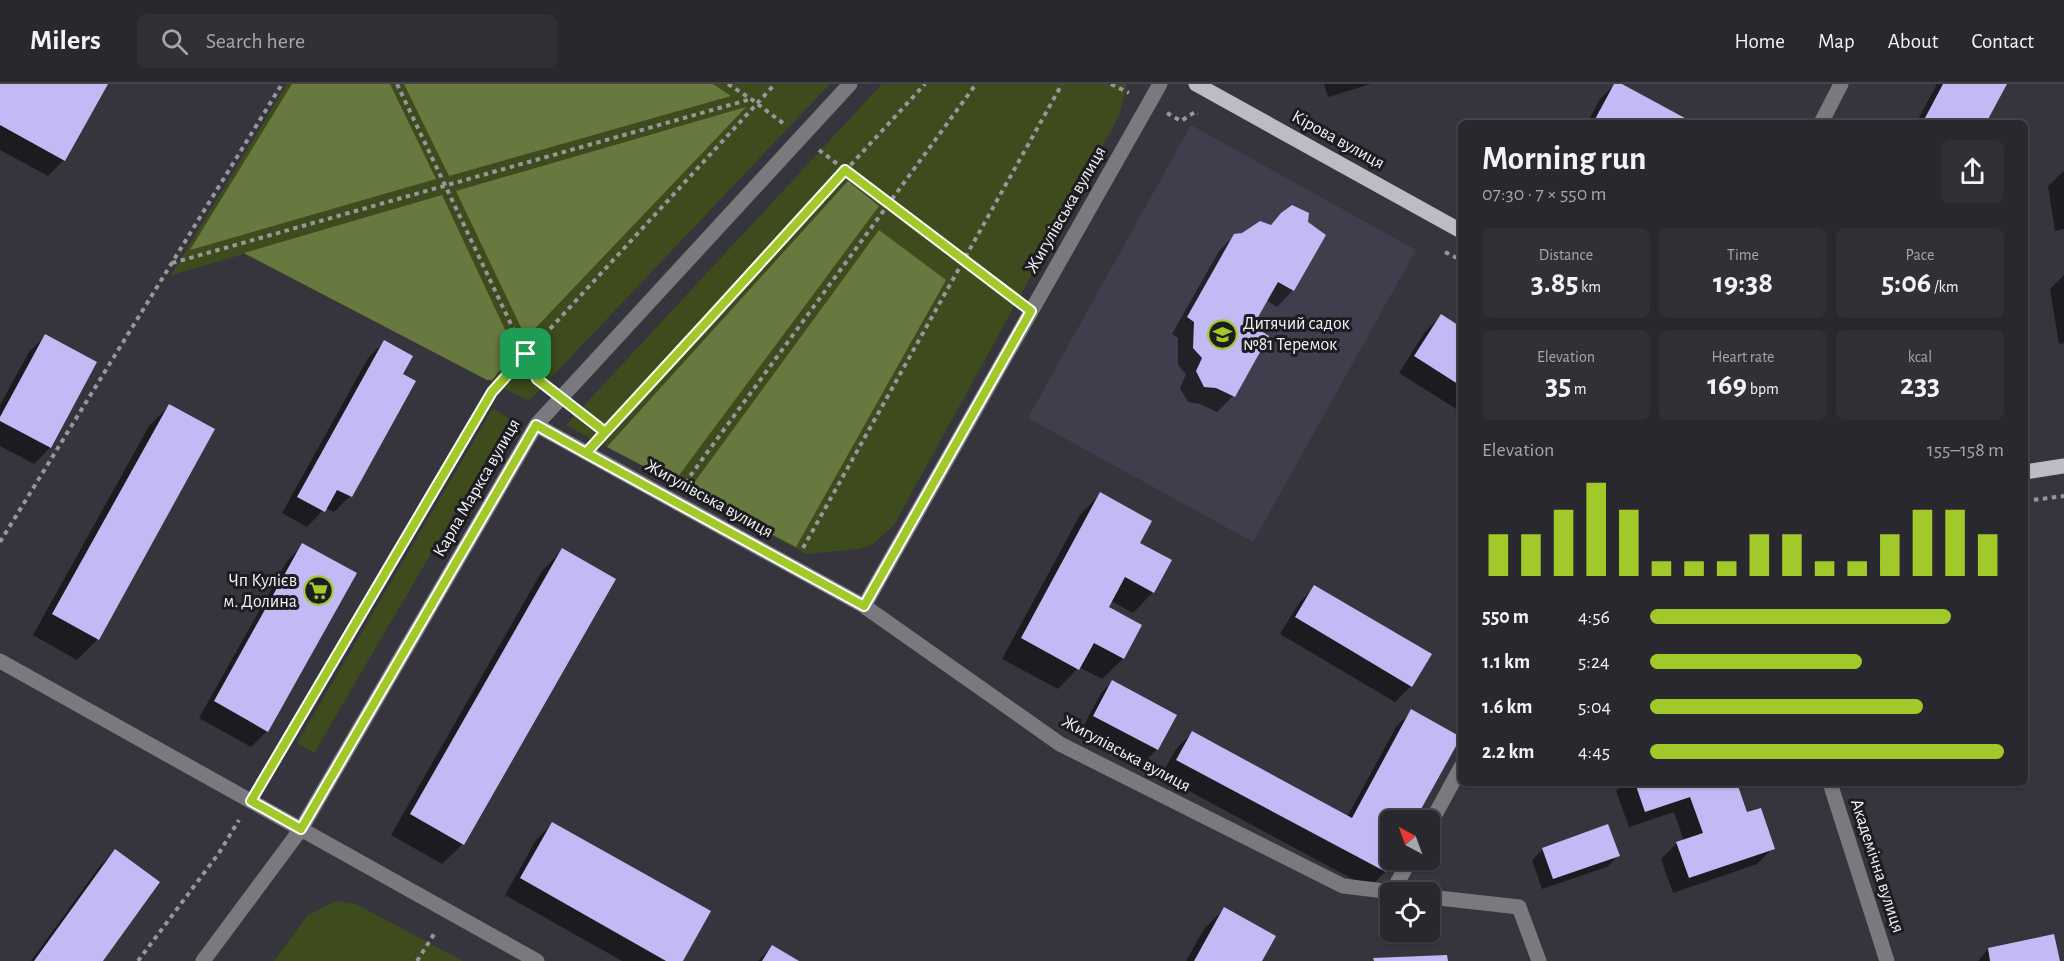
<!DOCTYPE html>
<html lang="en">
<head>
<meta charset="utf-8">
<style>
	body { margin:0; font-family:"Alegreya Sans",sans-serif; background:#303036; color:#f1f3f6; height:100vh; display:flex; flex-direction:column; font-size:22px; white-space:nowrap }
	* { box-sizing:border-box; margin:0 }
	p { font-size:20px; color:#a5a6aa }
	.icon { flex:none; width:33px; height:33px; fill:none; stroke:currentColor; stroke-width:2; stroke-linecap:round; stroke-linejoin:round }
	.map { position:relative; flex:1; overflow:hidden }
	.panel { position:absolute; left:1458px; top:36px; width:570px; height:666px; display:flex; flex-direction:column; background:#28282e; border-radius:9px; box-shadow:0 2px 4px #0004,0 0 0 2px #44444a }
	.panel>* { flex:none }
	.needle { width:39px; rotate:319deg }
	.controls { position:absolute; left:1380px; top:726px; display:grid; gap:12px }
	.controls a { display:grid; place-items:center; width:60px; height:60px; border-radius:9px; background:#28282e; box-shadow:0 2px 4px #0004,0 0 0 2px #44444a; font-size:30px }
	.pin { position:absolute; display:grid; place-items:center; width:51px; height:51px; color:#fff; margin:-26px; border-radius:12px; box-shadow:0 3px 9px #0006 }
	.round { display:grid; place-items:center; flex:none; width:63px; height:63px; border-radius:9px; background:#303036 }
	.headline { display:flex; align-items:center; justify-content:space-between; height:102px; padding:0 24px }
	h1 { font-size:33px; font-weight:700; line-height:45px }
	.stats { display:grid; grid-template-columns:repeat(3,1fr); gap:9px; height:102px; padding:6px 24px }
	.stats div { display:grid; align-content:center; border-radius:9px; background:#303036; text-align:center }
	.stats b { font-size:30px; font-weight:700 }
	.stats small { font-size:16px; font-weight:400 }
	.stats p { font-size:16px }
	.chart { height:168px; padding:12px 24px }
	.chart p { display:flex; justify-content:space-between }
	.chart svg { width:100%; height:108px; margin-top:6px; stroke:#a1c929; stroke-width:6 }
	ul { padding:0 24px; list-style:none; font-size:20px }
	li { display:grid; grid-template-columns:96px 72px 1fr; align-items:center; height:45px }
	li i { height:15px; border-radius:8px; background:#a1c929 }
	header { display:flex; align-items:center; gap:36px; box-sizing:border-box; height:84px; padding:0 30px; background:#28282e; border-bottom:2px solid #44444a }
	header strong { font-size:28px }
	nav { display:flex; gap:33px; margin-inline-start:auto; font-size:21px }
	.search { width:420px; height:54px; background:#303036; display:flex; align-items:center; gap:15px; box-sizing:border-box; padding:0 21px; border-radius:9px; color:#a5a6aa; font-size:22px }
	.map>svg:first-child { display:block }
	.built { fill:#403e4c }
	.green { fill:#3d4b1d }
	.forest { fill:#687940 }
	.shadow { fill:#0007 }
	.building { fill:#c3b9f5 }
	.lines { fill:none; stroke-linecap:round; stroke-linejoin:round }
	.path { stroke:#97969d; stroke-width:4; stroke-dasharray:4.5 4.5; stroke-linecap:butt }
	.minor { stroke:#7a797e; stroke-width:15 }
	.major { stroke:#bdbcc4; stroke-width:15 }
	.route-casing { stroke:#fff; stroke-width:12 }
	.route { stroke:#a1c929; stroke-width:8 }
	.labels { text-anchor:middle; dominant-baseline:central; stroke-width:6; stroke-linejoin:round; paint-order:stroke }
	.street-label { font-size:18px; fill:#f3f2f8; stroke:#1d1d21 }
	.poi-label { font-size:18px; fill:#f3f2f8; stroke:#1d1d21; text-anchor:start }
</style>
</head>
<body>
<header>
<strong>Milers</strong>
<div class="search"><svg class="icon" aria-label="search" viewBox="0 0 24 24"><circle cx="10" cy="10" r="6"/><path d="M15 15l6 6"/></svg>Search here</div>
<nav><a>Home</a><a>Map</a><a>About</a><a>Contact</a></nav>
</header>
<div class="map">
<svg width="2064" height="877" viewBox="0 0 2064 877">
	<rect width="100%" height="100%" fill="#36353d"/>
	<path class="built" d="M1191,41L1416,166L1253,458L1028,334Z"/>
	<path class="green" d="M287,0H830L529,317L244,170L171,191Z
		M882,0H1127L1119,32L894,441L873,460L860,465L806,470L566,341Z
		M493,324L510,335L314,669L297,659Z
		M336,817L356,820L463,877H274L308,831Z"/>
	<path class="forest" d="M292,0H390L436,95L190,166Z
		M404,0H713L731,12L449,92Z
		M746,23L526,254L456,107Z
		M848,97L879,122L674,398L607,363Z
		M442,111L515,267L492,296H487L244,169Z
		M879,146L946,196L796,463L688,407Z"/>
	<path class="shadow" d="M0,0H106L64,76L48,92L0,66Z
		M1324,0H1371L1328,13Z
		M1615,0H1619L1690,39H1587L1600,15Z
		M1937,0H2006L1984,39H1916Z
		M2064,87V145L2055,147L2048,102Z
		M1281,130L1293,206L1277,223L1266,216L1251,243L1267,252L1233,312L1217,328L1200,320L1188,318L1180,304L1186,290L1178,281V254L1172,250L1219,167L1235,151L1270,142Z
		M2064,191V259L2059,260L2050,205Z
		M1441,232L1461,245V328L1399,289L1425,248Z
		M45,252L95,279L50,364L34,380L0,362V321L29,268Z
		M384,258L400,291L414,298L350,412L334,428L325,424L307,443L282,429L368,274Z
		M169,322L98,555L77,576L33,551L149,342Z
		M1100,410L1138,460L1153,508L1133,529L1111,517L1107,524L1140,542L1123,575L1102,595L1079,583L1058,605L1002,575L1080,431Z
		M303,461L267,647L251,663L199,634L287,477Z
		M562,466L463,760L442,780L391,751L542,487Z
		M1315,503L1411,602L1395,618L1280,550L1299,519Z
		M1112,598L1157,665L1146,676L1083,643L1101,609Z
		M1412,627L1459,654L1413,736H1390L1391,776L1385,788L1369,804L1161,692L1176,665L1192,649L1347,733L1396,643Z
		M1624,699H1743L1737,705L1746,730L1773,764L1757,780L1673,809L1661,775L1677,759L1684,757L1674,728L1629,743L1616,707Z
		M552,740L681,877H622L505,811L536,756Z
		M1543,765L1618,772L1607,783L1542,805L1532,776Z
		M115,767L101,877H31L99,783Z
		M1224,825L1260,877H1186L1204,845Z
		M772,863L796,877H758Z
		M1988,865L2058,877H1978Z"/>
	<path class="building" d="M0,0H108L65,77L0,41Z
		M1614,0H1622L1694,39H1593Z
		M1943,0H2007L1986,39H1934L1925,34Z
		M1292,121L1309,129L1308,138L1326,151L1294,207L1278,198L1253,242L1269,252L1235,313L1216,304L1204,303L1196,287L1202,274L1193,264L1194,238L1187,233L1234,150L1242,149L1260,137L1271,141L1281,129Z
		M1441,230L1461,243V302L1414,272Z
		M45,250L97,278L51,364L0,337V333Z
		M384,256L413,272L403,290L416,297L352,413L337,406L325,428L297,413Z
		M169,320L215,345L99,556L52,530Z
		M1100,408L1152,437L1140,459L1172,476L1154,509L1125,493L1109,523L1142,541L1124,575L1094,559L1079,586L1021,554Z
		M302,459L357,489L268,648L214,617Z
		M562,464L616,495L464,761L410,730Z
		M1314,501L1432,570L1412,603L1295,533Z
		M1112,596L1177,631L1158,666L1093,632Z
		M1411,625L1461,653L1415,736H1390V776H1393L1386,788L1176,676L1192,647L1352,734Z
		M1635,699H1737L1747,728L1761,724L1775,765L1689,794L1676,758L1703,749L1690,713L1645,728Z
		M552,738L711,827L683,877H666L520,794Z
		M1608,740L1620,772L1553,795L1542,764Z
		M115,765L160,798L103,877H34Z
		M1224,823L1276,852L1262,877H1194Z
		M2054,850L2060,877H1990L1988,864Z
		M772,861L799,877H762Z
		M1447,871L1448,877H1374L1373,874Z"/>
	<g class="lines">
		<path class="path" d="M397,0L537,295L543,299
			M728,0L751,15L784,40
			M1111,0L1129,9
			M1167,29L1181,37L1195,28L1198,30
			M819,66L1014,214
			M1445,168L1461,176
			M172,179L751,15
			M579,328L605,348
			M601,353L925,0
			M685,399L976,0
			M2025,417L2064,412
			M0,458L282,0
			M803,464L1062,0
			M261,699L492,308L775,0
			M138,877L219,769L239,736
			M417,877L436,847"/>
		<path class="minor" d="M1821,39L1841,0
			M536,341L864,522L1060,660L1343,802L1393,808
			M864,522L1160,0
			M0,577L537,877
			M1830,699L1887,877
			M1430,740L1461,683
			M1392,808L1410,776
			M1430,813L1519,823L1539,877
			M203,877L301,745L536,341L850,0"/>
		<path class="major" d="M1196,0L1461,147
			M2025,388L2064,382"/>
	</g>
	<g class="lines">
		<defs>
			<path id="route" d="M526,270L492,308L251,717L301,745L536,341L586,369C673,275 759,181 845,86L1031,227L864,522L586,369L605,348L537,295L526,270"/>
		</defs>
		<use href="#route" class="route-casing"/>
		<use href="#route" class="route"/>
	</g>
	<defs>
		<symbol id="school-ring" viewBox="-11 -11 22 22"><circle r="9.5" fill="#1d1d21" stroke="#a1c929" stroke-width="1.5"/><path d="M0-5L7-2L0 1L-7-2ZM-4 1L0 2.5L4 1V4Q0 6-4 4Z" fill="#a1c929"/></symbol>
		<symbol id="supermarket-ring" viewBox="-11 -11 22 22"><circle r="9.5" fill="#1d1d21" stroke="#a1c929" stroke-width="1.5"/><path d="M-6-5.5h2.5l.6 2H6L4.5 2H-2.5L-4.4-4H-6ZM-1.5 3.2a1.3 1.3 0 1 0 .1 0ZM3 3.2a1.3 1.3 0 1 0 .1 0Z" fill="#a1c929"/></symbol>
	</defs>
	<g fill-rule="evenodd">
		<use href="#school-ring" x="1206" y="234" width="33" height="33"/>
		<use href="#supermarket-ring" x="302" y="490" width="33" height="33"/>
	</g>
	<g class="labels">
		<g class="street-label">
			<text transform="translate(1338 56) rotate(29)">Кірова вулиця</text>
			<text transform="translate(1066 126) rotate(-60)">Жигулівська вулиця</text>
			<text transform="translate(477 404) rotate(-60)">Карла Маркса вулиця</text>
			<text transform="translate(709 415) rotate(29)">Жигулівська вулиця</text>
			<text transform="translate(1126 670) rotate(28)">Жигулівська вулиця</text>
			<text transform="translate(1877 782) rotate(72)">Академічна вулиця</text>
		</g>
		<g class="poi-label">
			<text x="1243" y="240">Дитячий садок<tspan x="1243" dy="21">№81 Теремок</tspan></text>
			<text x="297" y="497" text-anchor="end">Чп Кулієв<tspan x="297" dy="21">м. Долина</tspan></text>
		</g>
	</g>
</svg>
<div class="controls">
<a><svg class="needle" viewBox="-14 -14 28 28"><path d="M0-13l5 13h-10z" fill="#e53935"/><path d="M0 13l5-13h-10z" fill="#a5a6aa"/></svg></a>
<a><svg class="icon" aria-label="locate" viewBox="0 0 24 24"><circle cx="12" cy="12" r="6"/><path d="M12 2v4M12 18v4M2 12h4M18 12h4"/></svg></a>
</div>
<div class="pin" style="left:526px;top:270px;background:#1e9e55"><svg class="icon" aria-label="arrive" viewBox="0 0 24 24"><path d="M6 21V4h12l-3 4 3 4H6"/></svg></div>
<section class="panel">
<div class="headline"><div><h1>Morning run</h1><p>07:30 · 7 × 550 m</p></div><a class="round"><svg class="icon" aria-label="share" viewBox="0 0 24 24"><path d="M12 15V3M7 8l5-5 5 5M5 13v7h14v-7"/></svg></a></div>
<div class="stats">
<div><p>Distance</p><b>3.85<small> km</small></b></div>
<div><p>Time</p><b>19:38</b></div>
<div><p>Pace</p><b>5:06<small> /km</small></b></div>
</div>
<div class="stats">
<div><p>Elevation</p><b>35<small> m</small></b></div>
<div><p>Heart rate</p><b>169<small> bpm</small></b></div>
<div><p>kcal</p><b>233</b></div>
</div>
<div class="chart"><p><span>Elevation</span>155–158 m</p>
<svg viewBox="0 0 160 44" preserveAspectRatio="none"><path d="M5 44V27M15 44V27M25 44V17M35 44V6M45 44V17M55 44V38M65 44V38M75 44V38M85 44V27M95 44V27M105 44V38M115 44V38M125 44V27M135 44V17M145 44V17M155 44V27"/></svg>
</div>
<ul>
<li><b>550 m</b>4:56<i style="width:85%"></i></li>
<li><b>1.1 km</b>5:24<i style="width:60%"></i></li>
<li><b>1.6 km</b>5:04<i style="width:77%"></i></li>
<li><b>2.2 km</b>4:45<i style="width:100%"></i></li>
</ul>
</section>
</div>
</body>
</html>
